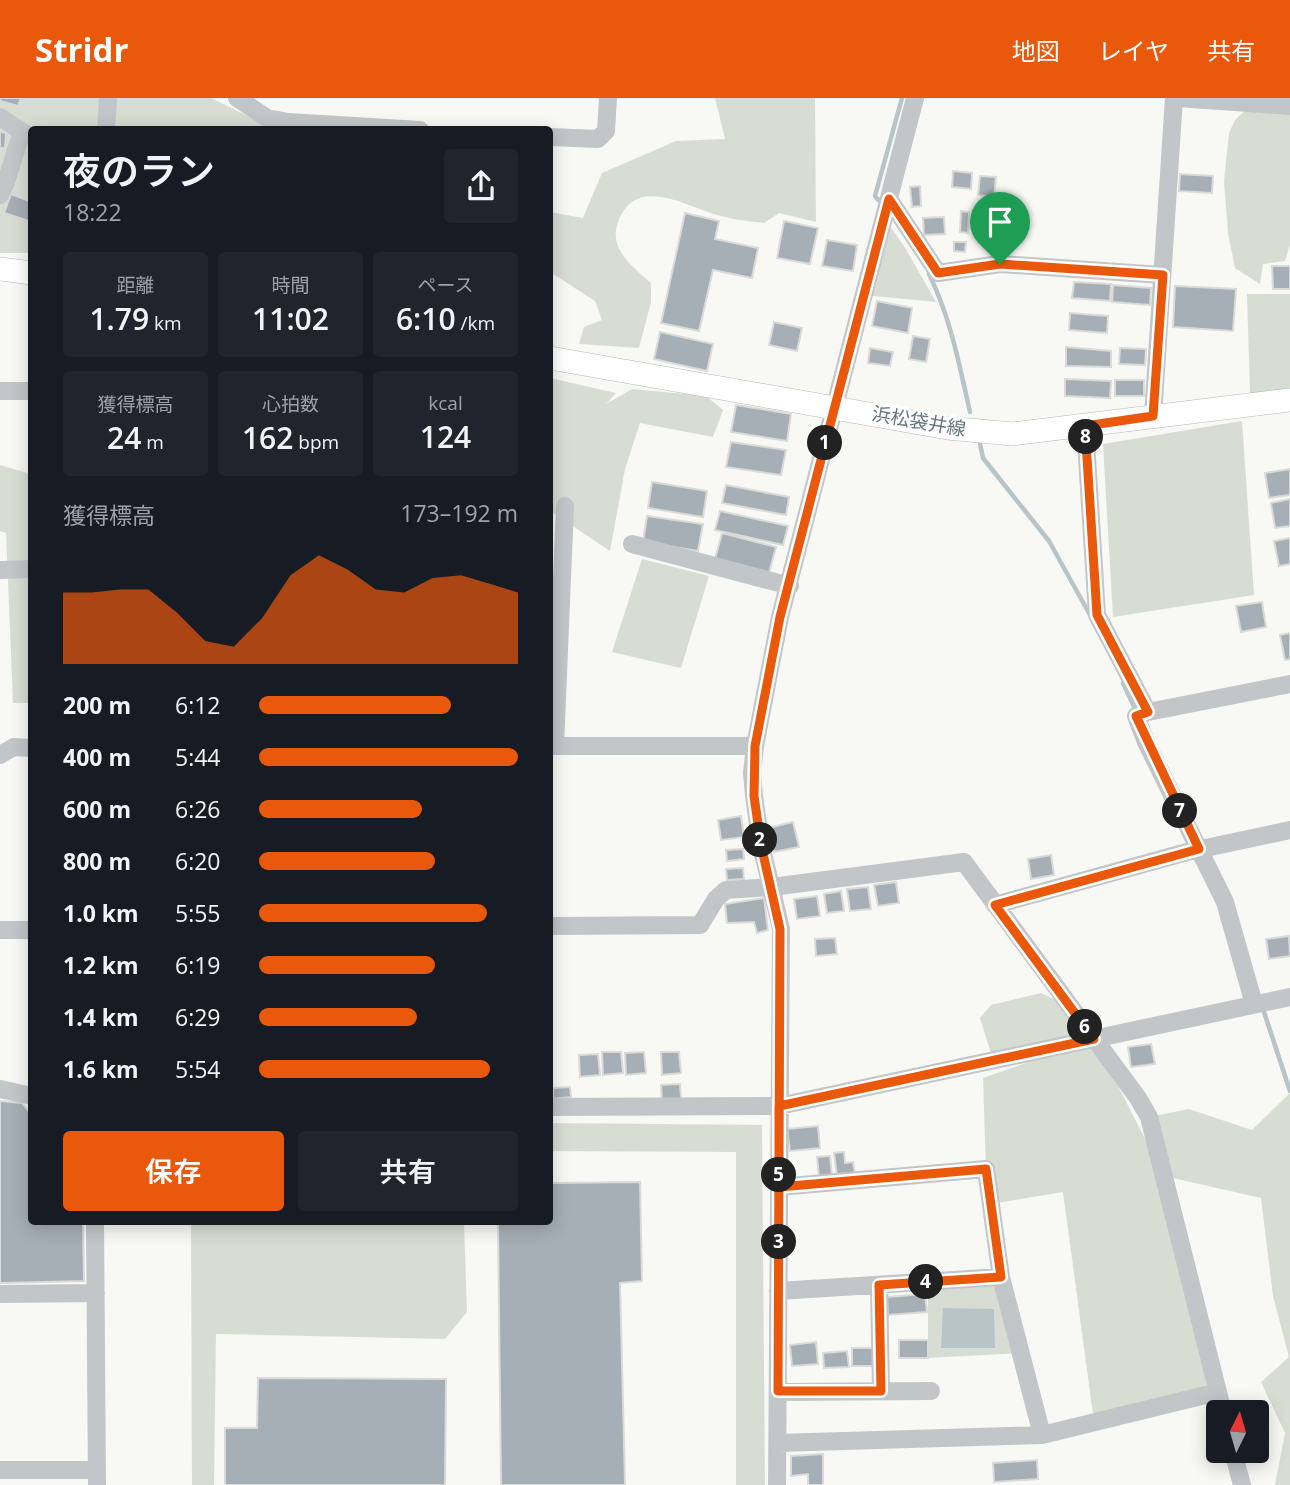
<!DOCTYPE html>
<html lang="ja">
<head>
<meta charset="utf-8">
<style>
	body { margin:0; font-family:"Open Sans","Noto Sans JP",sans-serif; background:#20242c; color:#f1f3f6; height:100vh; display:flex; flex-direction:column; font-size:26px; white-space:nowrap }
	* { box-sizing:border-box; margin:0 }
	p { font-size:23px; color:#9ea1a6 }
	.icon { flex:none; width:38px; height:38px; fill:none; stroke:currentColor; stroke-width:2; stroke-linecap:round; stroke-linejoin:round }
	.map { position:relative; flex:1; overflow:hidden }
	.panel { position:absolute; left:28px; top:28px; width:525px; height:1099px; display:flex; flex-direction:column; background:#171b24; border-radius:7px; box-shadow:0 4px 18px #0003 }
	.panel>* { flex:none }
	.needle { width:46px; rotate:5deg }
	.tools { position:absolute; left:1206px; top:1302px; display:grid; gap:14px }
	.tools a { display:grid; place-items:center; width:63px; height:63px; border-radius:7px; background:#171b24; box-shadow:0 4px 18px #0003; font-size:35px }
	.pin { position:absolute; display:grid; place-items:center; width:60px; height:60px; color:#fff; margin:-72px -30px; border-radius:50% 50% 50% 0; rotate:-45deg; box-shadow:0 0 7px #0007 }
	.pin .icon { rotate:45deg }
	.km { position:absolute; width:35px; height:35px; margin:-18px; border-radius:50%; background:#222; color:#fff; font-size:19px; line-height:35px; text-align:center }
	.round { display:grid; place-items:center; flex:none; width:74px; height:74px; border-radius:7px; background:#20242c }
	.overview { display:flex; align-items:center; justify-content:space-between; height:119px; padding:0 35px }
	h1 { font-size:38px; font-weight:600; line-height:52px }
	.metrics { display:grid; grid-template-columns:repeat(3,1fr); gap:10px; height:119px; padding:7px 35px }
	.metrics div { display:grid; align-content:center; border-radius:7px; background:#20242c; text-align:center }
	.metrics b { font-size:30px; font-weight:600 }
	.metrics small { font-size:19px; font-weight:400 }
	.metrics p { font-size:19px }
	.chart { height:196px; padding:14px 35px }
	.chart p { display:flex; justify-content:space-between }
	.chart svg { width:100%; height:126px; margin-top:7px; fill:#ea580c; opacity:.7 }
	.primary-button { display:flex; gap:14px; margin-top:auto; padding:14px 35px }
	.primary-button a { flex:1; height:80px; border-radius:7px; background:#ea580c; color:#fff; font-size:28px; font-weight:600; line-height:80px; text-align:center }
	.primary-button a+a { background:#20242c; color:#f1f3f6 }
	ul { padding:0 35px; list-style:none; font-size:23px }
	li { display:grid; grid-template-columns:112px 84px 1fr; align-items:center; height:52px }
	li i { height:18px; border-radius:9px; background:#ea580c }
	header { display:flex; align-items:center; gap:42px; box-sizing:border-box; height:98px; padding:0 35px; background:#ea580c; color:#fff }
	header strong { font-size:33px }
	nav { display:flex; gap:38px; margin-inline-start:auto; font-size:24px }
	.map>svg:first-child { display:block }
	.green { fill:#d8ddd4 }
	.water { fill:#b7c4c8 }
	.lines { fill:none; stroke-linecap:round; stroke-linejoin:round }
	.stream { stroke:#b7c4c8; stroke-width:4.5 }
	.building { fill:#a6afb5; stroke:#dadad8; stroke-width:2 }
	.major-casing { stroke:#b3b8bc; stroke-width:24 }
	.minor { stroke:#c2c6c9; stroke-width:18 }
	.major { stroke:#fff; stroke-width:23 }
	.route-casing { stroke:#fff; stroke-width:14 }
	.route { stroke:#ea580c; stroke-width:9 }
	.labels { text-anchor:middle; dominant-baseline:central; stroke-width:7; stroke-linejoin:round; paint-order:stroke }
	.street-label { font-size:19px; fill:#647580; stroke:#fff }
</style>
</head>
<body>
<header>
<strong>Stridr</strong>
<nav><a>地図</a><a>レイヤ</a><a>共有</a></nav>
</header>
<div class="map">
<svg width="1290" height="1387" viewBox="0 0 1290 1387">
	<rect width="100%" height="100%" fill="#f8f8f5"/>
	<path class="green" d="M0,0H211L264,26L322,31L32,32L0,12Z
		M715,0H815L816,124L779,115L764,125C749,123 734,122 721,118C686,109 636,75 618,124C608,151 633,169 651,185V204L639,250L579,246L584,229L602,222L595,203L550,174V114L583,120L602,75L676,43L725,41Z
		M1290,11V147L1285,163L1263,166L1260,186L1235,170L1228,135L1224,83L1229,35L1235,22L1246,12Z
		M0,29L31,50V155H0Z
		M884,120L904,148L936,204L863,197Z
		M1247,196H1290V291L1250,296Z
		M550,280L616,295L606,306L632,291L706,298L723,312L713,339L640,325L625,371L610,453L550,413Z
		M1242,323L1254,497L1113,519L1103,346Z
		M0,367L31,376V605H13L6,435L0,433Z
		M642,461L709,478L681,570L612,554Z
		M1041,895L1069,908L1083,937L991,955L980,920L991,907Z
		M1094,941L1162,1074L1149,1019L1189,1011L1252,1032L1290,995V1387H1275L1285,1335L1261,1284L1289,1259L1273,1198L1261,1100L1164,1078L1218,1294L1094,1324L1063,1094L991,1106L986,1071L983,980Z
		M550,1025L762,1027L765,1387H736V1054L550,1053Z
		M191,1124H464L467,1214L445,1241L216,1236L214,1387H192Z
		M1001,1179L1021,1255L928,1260V1184Z"/>
	<path class="water" d="M943,1210L994,1211L995,1250H941Z"/>
	<g class="lines">
		<path class="stream" d="M881,105L875,98L902,0
			M929,176C951,221 959,266 970,314
			M980,346L983,360L1049,443L1090,517
			M1123,585L1137,615
			M1262,908L1290,993"/>
	</g>
	<path class="building" d="M0,0H21L18,8L0,3Z
		M0,34L6,35L5,50H0Z
		M953,73L972,75L971,91L952,89Z
		M1180,76L1213,78L1212,95L1179,93Z
		M980,78L996,79L994,99L978,97Z
		M920,88L921,108L912,109L910,89Z
		M11,96L32,104V124L4,115Z
		M979,105L988,106L987,119L978,118Z
		M961,113L969,114L968,135L960,134Z
		M685,115L719,123L715,141L758,150L752,180L713,172L699,233L661,225Z
		M944,119L945,136L924,137L923,120Z
		M784,123L818,130L810,166L777,160Z
		M827,142L857,147L853,173L822,168Z
		M954,144H966L965,154L954,153Z
		M1272,168H1290V191H1273Z
		M1074,184L1111,186L1110,203L1072,200Z
		M1113,187L1151,190L1150,207L1112,204Z
		M1175,188L1236,191L1233,233L1173,229Z
		M877,203L912,210L908,235L872,228Z
		M1070,215L1108,218L1107,235L1069,232Z
		M774,224L802,230L797,253L769,247Z
		M660,234L713,246L707,273L654,261Z
		M913,238L930,241L926,264L909,261Z
		M1066,249L1111,253V269L1066,268Z
		M870,250L893,254L890,268L868,265Z
		M1120,250L1146,251L1145,267L1119,266Z
		M1065,281L1111,283L1110,300L1065,298Z
		M1115,282H1144V298H1115Z
		M736,307L791,316L787,343L731,334Z
		M731,344L786,352L781,377L726,369Z
		M1290,371V397L1269,400L1265,375Z
		M652,384L707,393L703,419L648,410Z
		M726,387L789,399L786,417L722,405Z
		M1290,401V428L1275,430L1271,405Z
		M720,413L788,428L783,447L715,432Z
		M647,418L703,426L698,453L643,444Z
		M722,435L776,449L769,475L715,461Z
		M1290,440V466L1279,468L1274,443Z
		M1262,504L1266,529L1241,534L1236,508Z
		M1290,535V561L1285,562L1280,537Z
		M741,718L744,739L721,742L718,722Z
		M793,724L799,749L774,754L768,730Z
		M743,751L744,761L727,763L726,752Z
		M1051,757L1054,777L1031,781L1028,761Z
		M743,770L744,781L727,782L726,771Z
		M896,784L899,805L878,808L874,787Z
		M868,789L871,811L850,813L847,791Z
		M841,793L844,813L827,815L824,796Z
		M817,798L820,818L797,821L794,801Z
		M764,800L768,832L757,835L754,824L727,825L725,806Z
		M1289,838L1290,858L1269,861L1266,841Z
		M835,840L837,856L816,858L815,841Z
		M1151,946L1155,966L1131,969L1128,949Z
		M602,954H621L623,975L603,977Z
		M644,954L646,975L626,977L625,955Z
		M661,954H679L681,975L662,977Z
		M598,956L600,977L580,979L579,957Z
		M680,986L681,1001L662,1003L661,987Z
		M570,989L571,999L553,1001V990Z
		M0,1003L22,1005L32,1017V1124H83L84,1183L0,1185Z
		M818,1028L820,1050L790,1053L787,1031Z
		M844,1054L845,1065L853,1064L855,1076L837,1078L834,1055Z
		M830,1058L832,1078L819,1079L817,1059Z
		M640,1084L642,1183L620,1185L625,1387H501L498,1124H550V1085Z
		M925,1196L927,1214L888,1217L887,1199Z
		M899,1242H928V1260H899Z
		M816,1244L818,1266L792,1268L790,1247Z
		M852,1250H874V1268H852Z
		M847,1253L849,1269L824,1270L823,1255Z
		M258,1280L446,1281L445,1387H225V1330H257Z
		M823,1356V1387H808V1376L791,1378V1358Z
		M1037,1362L1038,1381L994,1384L993,1365Z"/>
	<g class="lines">
		<defs>
			<path id="major" d="M0,171L32,175
				M550,260L948,330L1012,336L1290,302"/>
		</defs>
		<use href="#major" class="major-casing"/>
		<path class="minor" d="M237,0L267,20L288,24L420,32
			M1178,0L1290,8
			M0,19L29,38
			M106,32L108,0
			M550,39L598,41L606,33L608,0
			M0,97L6,84L22,33
			M889,101L938,175L1000,166L1162,177
			M0,293H32
			M1153,318L1174,0
			M1085,328L1097,517L1148,614
			M632,446L790,488
			M0,472L32,471
			M550,648H755
			M555,648L565,408
			M0,657L14,649L32,650
			M995,807L1187,754L1290,732
			M550,828L700,827L716,801L726,792L772,789L964,764L1138,1000L1149,1019L1223,1314
			M0,832H32
			M1254,906L1225,804L1146,644L1136,618L1148,614L1290,586
			M0,991L32,998
			M550,1009L779,1008L1290,899
			M779,1089L986,1071L1001,1179
			M95,1124L97,1387
			M879,1187L881,1293
			M778,1193L1001,1179L1042,1337
			M0,1196L96,1195
			M778,1294L931,1293
			M778,1345L1042,1337L1218,1294
			M1233,1353L1242,1387
			M0,1372H97
			M777,1387L781,831L761,747L754,698L752,675L755,648L780,519L915,0"/>
		<use href="#major" class="major"/>
	</g>
	<g class="lines">
		<defs>
			<path id="route" d="M1000,166L938,175L889,101L780,519L755,648L754,698L761,747L780,831L778,1293H881L879,1187L1001,1179L986,1071L779,1089V1008L1094,941L995,807L1199,751L1136,618L1148,614L1097,517L1085,328L1153,318L1163,177L1000,166"/>
		</defs>
		<use href="#route" class="route-casing"/>
		<use href="#route" class="route"/>
	</g>
	<g class="labels">
		<g class="street-label">
			<text transform="translate(919 323) rotate(10)">浜松袋井線</text>
		</g>
	</g>
</svg>
<div class="tools">
<a><svg class="needle" viewBox="-14 -14 28 28"><path d="M0-13l5 13h-10z" fill="#e53935"/><path d="M0 13l5-13h-10z" fill="#9ea1a6"/></svg></a>
</div>
<div class="pin" style="left:1000px;top:166px;background:#1e9e55"><svg class="icon" aria-label="arrive" viewBox="0 0 24 24"><path d="M6 21V4h12l-3 4 3 4H6"/></svg></div>
<b class="km" style="left:825px;top:345px">1</b>
<b class="km" style="left:760px;top:742px">2</b>
<b class="km" style="left:779px;top:1144px">3</b>
<b class="km" style="left:926px;top:1184px">4</b>
<b class="km" style="left:779px;top:1077px">5</b>
<b class="km" style="left:1085px;top:929px">6</b>
<b class="km" style="left:1180px;top:713px">7</b>
<b class="km" style="left:1086px;top:339px">8</b>
<section class="panel">
<div class="overview"><div><h1>夜のラン</h1><p>18:22</p></div><a class="round"><svg class="icon" aria-label="share" viewBox="0 0 24 24"><path d="M12 15V3M7 8l5-5 5 5M5 13v7h14v-7"/></svg></a></div>
<div class="metrics">
<div><p>距離</p><b>1.79<small> km</small></b></div>
<div><p>時間</p><b>11:02</b></div>
<div><p>ペース</p><b>6:10<small> /km</small></b></div>
</div>
<div class="metrics">
<div><p>獲得標高</p><b>24<small> m</small></b></div>
<div><p>心拍数</p><b>162<small> bpm</small></b></div>
<div><p>kcal</p><b>124</b></div>
</div>
<div class="chart"><p><span>獲得標高</span>173–192 m</p>
<svg viewBox="0 0 160 44" preserveAspectRatio="none"><path d="M0 44V19L10 19L20 18L30 18L40 26L50 36L60 38L70 28L80 13L90 6L100 11L110 18L120 19L130 14L140 13L150 16L160 19V44z"/></svg>
</div>
<ul>
<li><b>200 m</b>6:12<i style="width:74%"></i></li>
<li><b>400 m</b>5:44<i style="width:100%"></i></li>
<li><b>600 m</b>6:26<i style="width:63%"></i></li>
<li><b>800 m</b>6:20<i style="width:68%"></i></li>
<li><b>1.0 km</b>5:55<i style="width:88%"></i></li>
<li><b>1.2 km</b>6:19<i style="width:68%"></i></li>
<li><b>1.4 km</b>6:29<i style="width:61%"></i></li>
<li><b>1.6 km</b>5:54<i style="width:89%"></i></li>
</ul>
<div class="primary-button"><a>保存</a><a>共有</a></div>
</section>
</div>
</body>
</html>
